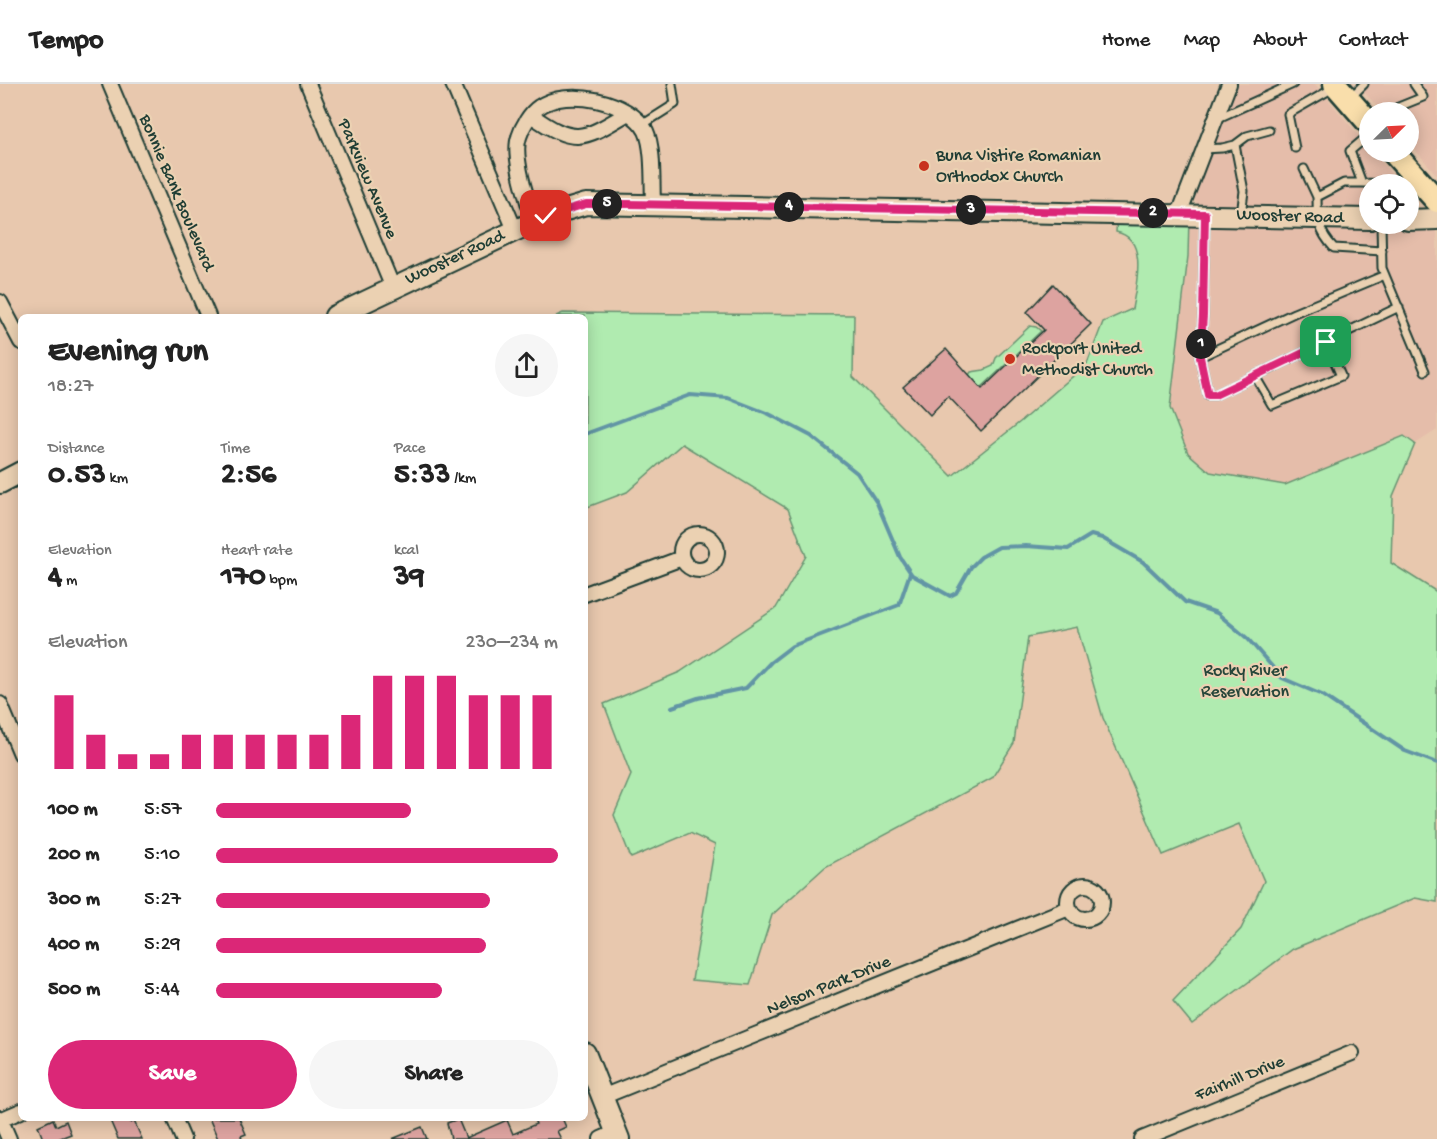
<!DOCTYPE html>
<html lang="en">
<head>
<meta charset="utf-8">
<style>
	body { margin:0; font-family:"Gochi Hand",sans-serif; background:#f6f6f6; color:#222; height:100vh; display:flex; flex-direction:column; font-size:22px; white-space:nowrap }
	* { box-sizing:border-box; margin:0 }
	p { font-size:20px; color:#767676 }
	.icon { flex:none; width:33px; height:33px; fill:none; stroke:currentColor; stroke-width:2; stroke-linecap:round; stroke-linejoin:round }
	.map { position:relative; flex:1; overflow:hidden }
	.side { position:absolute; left:18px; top:230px; width:570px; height:807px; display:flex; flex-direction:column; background:#fff; border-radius:9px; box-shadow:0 3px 15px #0003 }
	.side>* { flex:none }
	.needle { width:39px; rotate:66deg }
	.fabs { position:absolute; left:1359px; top:18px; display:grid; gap:12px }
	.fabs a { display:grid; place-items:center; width:60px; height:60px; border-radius:50%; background:#fff; box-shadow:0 3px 15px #0003; font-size:30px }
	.pin { position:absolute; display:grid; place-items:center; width:51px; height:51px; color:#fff; margin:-26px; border-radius:12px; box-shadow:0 3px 9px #0006 }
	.km { position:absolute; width:30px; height:30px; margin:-15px; border-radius:50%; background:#222; color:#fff; font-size:16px; line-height:30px; text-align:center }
	.round { display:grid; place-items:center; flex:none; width:63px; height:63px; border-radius:32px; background:#f6f6f6 }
	.summary { display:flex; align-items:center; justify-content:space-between; height:102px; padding:0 30px }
	h1 { font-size:33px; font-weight:800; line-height:45px }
	.figures { display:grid; grid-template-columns:repeat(3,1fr); gap:9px; height:102px; padding:6px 30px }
	.figures div { display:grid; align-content:center }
	.figures b { font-size:30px; font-weight:800 }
	.figures small { font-size:16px; font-weight:400 }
	.figures p { font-size:16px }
	.chart { height:168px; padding:12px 30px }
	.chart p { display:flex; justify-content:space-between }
	.chart svg { width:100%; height:108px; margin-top:6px; stroke:#db2777; stroke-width:6 }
	.button { display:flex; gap:12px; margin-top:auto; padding:12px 30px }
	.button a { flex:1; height:69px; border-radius:36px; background:#db2777; color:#fff; font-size:24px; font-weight:800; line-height:69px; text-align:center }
	.button a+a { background:#f6f6f6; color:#222 }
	ul { padding:0 30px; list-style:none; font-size:20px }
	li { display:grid; grid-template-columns:96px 72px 1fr; align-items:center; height:45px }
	li i { height:15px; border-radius:8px; background:#db2777 }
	header { display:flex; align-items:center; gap:36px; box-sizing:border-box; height:84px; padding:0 30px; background:#fff; border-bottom:2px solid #e0e0e0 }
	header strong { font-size:28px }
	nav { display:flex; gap:33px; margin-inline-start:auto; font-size:21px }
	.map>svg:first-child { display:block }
	.built { fill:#e5bdaa }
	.green { fill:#b0ebb0; stroke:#689472; stroke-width:1.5 }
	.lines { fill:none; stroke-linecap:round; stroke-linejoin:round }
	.stream { stroke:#6295a5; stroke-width:4 }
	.building { fill:#dda3a0; stroke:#1f3d34; stroke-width:1.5 }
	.lane-casing { stroke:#1f3d34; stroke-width:11 }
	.street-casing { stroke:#1f3d34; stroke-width:18 }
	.secondary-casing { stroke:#1f3d34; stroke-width:24 }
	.primary-casing { stroke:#1f3d34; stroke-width:27 }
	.lane { stroke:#ebd1b2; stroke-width:7 }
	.street { stroke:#ebd1b2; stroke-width:14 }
	.secondary { stroke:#ebd1b2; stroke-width:20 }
	.primary { stroke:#f9deab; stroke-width:22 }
	.route-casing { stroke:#fff; stroke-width:12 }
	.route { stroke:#db2777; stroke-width:8 }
	.poi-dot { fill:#c8321e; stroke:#ebd1b2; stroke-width:2 }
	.labels { text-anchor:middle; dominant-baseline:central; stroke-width:4.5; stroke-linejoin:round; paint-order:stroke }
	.poi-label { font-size:18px; fill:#1f3d34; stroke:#ebd1b2; text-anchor:start }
	.street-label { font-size:18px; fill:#1f3d34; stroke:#ebd1b2 }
	.park-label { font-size:18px; fill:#26463a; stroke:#ebd1b2 }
</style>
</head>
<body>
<header>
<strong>Tempo</strong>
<nav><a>Home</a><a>Map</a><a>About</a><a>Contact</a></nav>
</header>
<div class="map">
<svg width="1437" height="1055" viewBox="0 0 1437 1055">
	<rect width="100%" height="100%" fill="#e8c8ae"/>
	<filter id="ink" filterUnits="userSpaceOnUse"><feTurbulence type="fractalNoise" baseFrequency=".0167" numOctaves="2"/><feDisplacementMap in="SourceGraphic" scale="12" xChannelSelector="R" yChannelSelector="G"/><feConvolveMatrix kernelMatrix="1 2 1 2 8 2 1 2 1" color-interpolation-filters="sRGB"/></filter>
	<g filter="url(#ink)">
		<path class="built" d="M1233,0H1315L1369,64L1370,68H1373L1400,100H1370L1369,126L1202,123L1198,121L1193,114L1194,107Z
			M1357,0H1437V91L1409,59L1408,28H1382Z
			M1189,133L1437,143V346L1415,360L1404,352L1285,401L1210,388L1188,369L1170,324L1188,172Z"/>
		<path class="green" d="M1117,131L1189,133L1188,172L1170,324L1188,369L1210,388L1285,401L1404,352L1415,360L1393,412L1391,479L1437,508V818L1415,814L1293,865L1192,940L1173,917L1241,845L1264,797L1239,740L1163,771L1103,634L1077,543L1028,553L1014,659L992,694L825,783L772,831L750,901L692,896L715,761L690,749L631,774L614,731L631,691L604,620L680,588L776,524L806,472L788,425L682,360L627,408L585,424V232H556L563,229L854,231L853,293L952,392L1020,338L1087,280L1103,238L1132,225C1136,202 1149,154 1116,148Z
			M1030,242L1036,243L1041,247L981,304L969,291L971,288L984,286L993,282L996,274Z"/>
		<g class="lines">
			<path class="stream" d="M585,350L690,311L728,314L769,330L811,352L857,389L877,419L900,473L912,491L950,512L956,509L971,483L981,473L999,463L1026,462L1068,465L1091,451L1102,454L1143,478L1185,518L1217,529L1248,555L1282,594L1322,611L1405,667L1437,679
				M672,623L698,614L746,604L771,578L792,562L899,521L910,489"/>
		</g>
		<path class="building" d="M1053,200L1091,240L981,347L948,312L930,331L903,303L946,265L982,305L1044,246L1027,228Z
			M109,1034H128L131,1039L134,1037L142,1055H118Z
			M209,1034H239L246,1050L241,1052L242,1055H218Z
			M533,1034H562L566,1043L557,1047L561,1055H451L447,1039L458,1035L466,1054L507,1036L513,1050L536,1040Z
			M53,1035L56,1042L66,1037L71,1050L58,1055H43L38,1042Z
			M422,1043L427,1055H392Z"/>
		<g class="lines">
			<defs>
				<path id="lane" d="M1351,13L1364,0
					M1386,28L1423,13L1414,0
					M1216,35L1293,0
					M642,41L675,20L672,0
					M1370,50L1350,67L1362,99L1390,100
					M1235,61L1247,52L1269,46
					M1295,64L1288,30L1335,3
					M1204,65L1222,64L1235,61L1244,107L1241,131
					M1304,85L1317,113
					M1362,99H1344L1317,113C1317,135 1318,147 1334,164L1382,167
					M1205,132L1203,232L1200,273L1208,311H1215L1399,223
					M1381,140L1382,184L1425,287
					M1200,273L1294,229L1385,191
					M1255,292L1272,321L1341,292L1326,258"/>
				<path id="street" d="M110,0L208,232
					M308,0L393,204
					M453,0L515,146
					M531,31C576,63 584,55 628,29
					M1179,130L1229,0
					M534,138C528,117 512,73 519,53C522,43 530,29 539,23C567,3 630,17 646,47C654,64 652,100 653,120
					M0,218L21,258
					M681 468a18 18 0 1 1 36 0a18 18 0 1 1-36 0Z
					M585,510L682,474
					M0,620L21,670
					M1068 818a17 17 0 1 1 34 0a17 17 0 1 1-34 0Z
					M602,1013L1069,824
					M0,1034L9,1055
					M174,1034L183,1055
					M0,1036L21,1027
					M601,1055L617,1048
					M1142,1055L1352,969"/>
				<path id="secondary" d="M1408,136L1437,135
					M335,232L546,132L586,120L1370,135
					M0,399L21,388
					M585,969L619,1055"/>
				<path id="primary" d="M1335,0L1370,40
					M1393,68L1437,117"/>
			</defs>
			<use href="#lane" class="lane-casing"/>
			<use href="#street" class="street-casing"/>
			<use href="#secondary" class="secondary-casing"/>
			<use href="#primary" class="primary-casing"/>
			<use href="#lane" class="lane"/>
			<use href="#street" class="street"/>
			<use href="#secondary" class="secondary"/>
			<use href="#primary" class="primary"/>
		</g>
	</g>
	<g class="lines" filter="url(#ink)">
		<defs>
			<path id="route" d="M546,132L586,120H628L1205,130L1203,232L1200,273L1208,311H1215L1326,258"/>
		</defs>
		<use href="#route" class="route-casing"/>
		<use href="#route" class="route"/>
	</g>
	<g class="poi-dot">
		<circle cx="924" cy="82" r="6"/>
		<circle cx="1010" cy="275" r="6"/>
	</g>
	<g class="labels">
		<g class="poi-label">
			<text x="936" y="72">Buna Vistire Romanian<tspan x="936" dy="21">Orthodox Church</tspan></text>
			<text x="1022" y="265">Rockport United<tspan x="1022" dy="21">Methodist Church</tspan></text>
		</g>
		<g class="street-label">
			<text transform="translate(367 95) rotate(67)">Parkview Avenue</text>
			<text transform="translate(176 109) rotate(67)">Bonnie Bank Boulevard</text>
			<text transform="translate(1290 133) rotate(2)">Wooster Road</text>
			<text transform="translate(455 174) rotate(-25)">Wooster Road</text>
			<text transform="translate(829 902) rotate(-22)">Nelson Park Drive</text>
			<text transform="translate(1240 995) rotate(-22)">Fairhill Drive</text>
		</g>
		<g class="park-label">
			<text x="1245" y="587">Rocky River<tspan x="1245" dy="21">Reservation</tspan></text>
		</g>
	</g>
</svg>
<div class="fabs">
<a><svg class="needle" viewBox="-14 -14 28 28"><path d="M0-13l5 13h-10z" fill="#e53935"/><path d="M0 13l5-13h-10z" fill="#767676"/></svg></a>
<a><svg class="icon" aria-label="locate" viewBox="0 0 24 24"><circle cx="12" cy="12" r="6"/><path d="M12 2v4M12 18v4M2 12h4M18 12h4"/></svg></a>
</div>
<div class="pin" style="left:1326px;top:258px;background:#1e9e55"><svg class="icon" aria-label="arrive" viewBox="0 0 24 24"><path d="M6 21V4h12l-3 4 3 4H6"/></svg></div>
<div class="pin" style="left:546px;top:132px;background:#d93025"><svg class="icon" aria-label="check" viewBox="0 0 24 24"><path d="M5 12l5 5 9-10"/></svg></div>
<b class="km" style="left:1201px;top:260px">1</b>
<b class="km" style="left:1153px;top:129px">2</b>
<b class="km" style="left:971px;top:126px">3</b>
<b class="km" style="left:789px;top:123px">4</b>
<b class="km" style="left:607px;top:120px">5</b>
<section class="side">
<div class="summary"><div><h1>Evening run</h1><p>18:27</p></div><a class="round"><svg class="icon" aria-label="share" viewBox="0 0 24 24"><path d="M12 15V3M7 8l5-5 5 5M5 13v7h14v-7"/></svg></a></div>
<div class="figures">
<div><p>Distance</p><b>0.53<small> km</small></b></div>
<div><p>Time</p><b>2:56</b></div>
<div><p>Pace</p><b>5:33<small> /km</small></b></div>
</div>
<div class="figures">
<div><p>Elevation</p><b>4<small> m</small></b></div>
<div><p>Heart rate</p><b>170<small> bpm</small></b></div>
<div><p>kcal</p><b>39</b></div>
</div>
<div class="chart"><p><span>Elevation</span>230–234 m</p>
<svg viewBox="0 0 160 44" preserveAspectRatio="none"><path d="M5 44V14M15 44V30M25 44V38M35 44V38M45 44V30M55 44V30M65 44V30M75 44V30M85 44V30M95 44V22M105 44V6M115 44V6M125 44V6M135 44V14M145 44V14M155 44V14"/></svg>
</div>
<ul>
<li><b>100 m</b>5:57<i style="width:57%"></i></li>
<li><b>200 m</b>5:10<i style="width:100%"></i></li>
<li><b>300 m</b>5:27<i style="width:80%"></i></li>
<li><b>400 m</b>5:29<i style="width:79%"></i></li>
<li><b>500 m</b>5:44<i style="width:66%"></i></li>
</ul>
<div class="button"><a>Save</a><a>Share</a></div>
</section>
</div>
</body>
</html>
